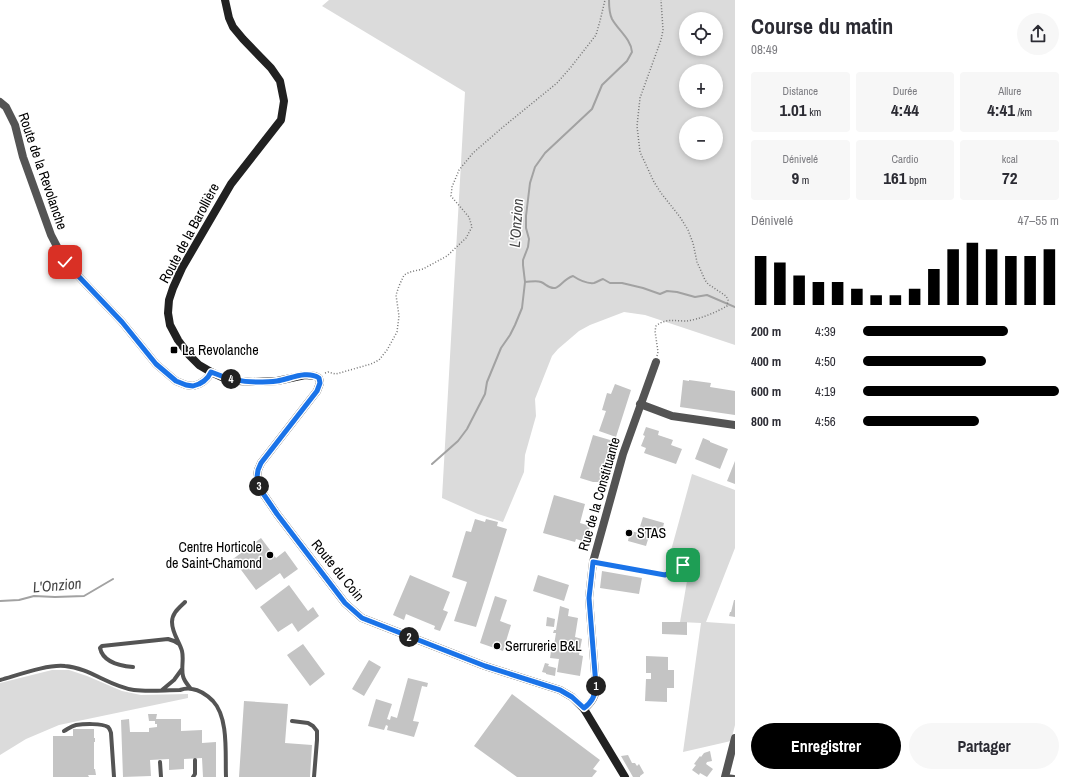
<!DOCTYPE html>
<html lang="fr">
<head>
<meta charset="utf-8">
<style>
	body { margin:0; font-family:"Archivo Narrow",sans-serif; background:#f7f7f7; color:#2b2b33; height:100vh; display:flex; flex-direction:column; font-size:15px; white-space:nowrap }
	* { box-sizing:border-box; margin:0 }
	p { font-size:13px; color:#7c7c81 }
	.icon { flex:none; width:22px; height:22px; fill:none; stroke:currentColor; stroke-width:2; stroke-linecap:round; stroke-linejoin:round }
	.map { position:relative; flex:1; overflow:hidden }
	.sheet { display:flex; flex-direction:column; background:#fff; width:340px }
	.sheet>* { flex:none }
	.fabs { position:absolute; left:679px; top:12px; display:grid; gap:8px }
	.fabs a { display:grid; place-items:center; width:44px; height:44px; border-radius:50%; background:#fff; box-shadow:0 2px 6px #0003; font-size:20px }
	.pin { position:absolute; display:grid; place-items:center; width:34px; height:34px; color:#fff; margin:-17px; border-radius:8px; box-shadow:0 2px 6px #0006 }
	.km { position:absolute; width:20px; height:20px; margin:-10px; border-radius:50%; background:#222; color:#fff; font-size:11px; line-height:20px; text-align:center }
	.round { display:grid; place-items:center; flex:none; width:42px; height:42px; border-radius:21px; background:#f7f7f7 }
	.overview { display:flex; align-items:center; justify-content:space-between; height:68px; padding:0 16px }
	h1 { font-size:22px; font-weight:700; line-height:30px }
	.stats { display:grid; grid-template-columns:repeat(3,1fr); gap:6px; height:68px; padding:4px 16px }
	.stats div { display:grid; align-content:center; border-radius:4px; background:#f7f7f7; text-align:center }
	.stats b { font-size:17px; font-weight:700 }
	.stats small { font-size:11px; font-weight:400 }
	.stats p { font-size:11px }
	.chart { height:112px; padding:8px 16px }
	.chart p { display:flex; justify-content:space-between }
	.chart svg { width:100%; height:72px; margin-top:4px; stroke:#000; stroke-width:6 }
	.primary-button { display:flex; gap:8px; margin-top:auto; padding:8px 16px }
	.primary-button a { flex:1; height:46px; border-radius:24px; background:#000; color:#fff; font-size:16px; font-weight:700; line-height:46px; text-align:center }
	.primary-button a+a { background:#f7f7f7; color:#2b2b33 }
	ul { padding:0 16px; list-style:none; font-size:13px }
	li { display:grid; grid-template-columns:64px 48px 1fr; align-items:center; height:30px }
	li i { height:10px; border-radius:5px; background:#000 }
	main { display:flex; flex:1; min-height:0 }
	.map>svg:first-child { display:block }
	.green { fill:#dbdbdb; fill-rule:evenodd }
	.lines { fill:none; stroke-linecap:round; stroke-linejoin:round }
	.stream { stroke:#a2a2a2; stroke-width:2 }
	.building { fill:#c4c4c4 }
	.path { stroke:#767676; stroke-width:1.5; stroke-dasharray:1 2; stroke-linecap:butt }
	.lane { stroke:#545454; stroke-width:4 }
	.street { stroke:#545454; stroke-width:8 }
	.secondary { stroke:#212121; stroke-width:8 }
	.route-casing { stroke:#fff; stroke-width:8 }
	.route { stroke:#1a73e8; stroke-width:5 }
	.poi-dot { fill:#000; stroke:#fff; stroke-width:1.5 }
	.labels { text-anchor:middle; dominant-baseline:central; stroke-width:3; stroke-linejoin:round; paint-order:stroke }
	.street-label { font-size:14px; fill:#000; stroke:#fff }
	.poi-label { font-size:14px; fill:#000; stroke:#fff; text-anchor:start }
	.water-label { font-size:15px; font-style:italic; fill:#434343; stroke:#fff }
</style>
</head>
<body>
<main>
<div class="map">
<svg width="735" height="777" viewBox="0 0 735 777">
	<rect width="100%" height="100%" fill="#fff"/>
	<path class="green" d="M329,0H735V345L645,315L624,312L590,325L579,331L558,349L552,356L535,399L536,416L525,455L524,472L503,522L478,514L442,498L465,92L322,6ZM686,19H716V49H686ZM686,71H716V101H686ZM686,123H716V153H686Z
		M692,474L735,490V548L706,622L735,624V725L731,741L683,752L701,623L680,622L687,581L664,576Z
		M52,670H69L87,676L122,691L141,695L188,694V698L59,725L26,739L0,755V683Z"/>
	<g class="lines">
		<path class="stream" d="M525,282C530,282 536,280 541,282C546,284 549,289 555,288C560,287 564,279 573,276C579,280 586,284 594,283C597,282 600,280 603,279L610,283H622L643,288L660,294L667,291L677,292L695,297L707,295L735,307
			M432,464L458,441L467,429L485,394L487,382L501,348L510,335L515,325L522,308L525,282L523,265V260L528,247L529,239L526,228V216L530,183L535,167L545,153L592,109L602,85L627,61L632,52C631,39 618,30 612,19C609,13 609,7 609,0
			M0,601L19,600L34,596L55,597L84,596L113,579"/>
	</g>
	<path class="building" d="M683,380L689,381V380L711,383L710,387L735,391V415L680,407Z
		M615,384L631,390L616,437L599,431L606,411L602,410L607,393L611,394Z
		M646,427L659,431L658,435L673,440L671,445L682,449L676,464L644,453L646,448L641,446L645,436L643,435Z
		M593,435L617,442L605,480L603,479L602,482H593L580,478Z
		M703,438L710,441V442L728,449L720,469L695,459Z
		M735,461V484L727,481Z
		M554,495L585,504L580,523L590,526L586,542L576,539L575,542L543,533Z
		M643,517L664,523L661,536L650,533L646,546L628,541L629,536L626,535L628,530L638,533Z
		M475,519L485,522L486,519L498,522L497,526L507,529L476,627L454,621L467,582L452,577L466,531L471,532Z
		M261,538L276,558L285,551L298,569L284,579L280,573L256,590L233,559Z
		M602,571L642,578L639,594L600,588Z
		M410,575L450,592L443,610L448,612L440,631L434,629L435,626L406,614L404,620L393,615Z
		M538,575L569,585L564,601L533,591Z
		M289,585L308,611L313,607L319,616L298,632L292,623L278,632L260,607Z
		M495,596L507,600L500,621L511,625L503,651L480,643Z
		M734,600H735V617L729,616L730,612H731Z
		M560,606L569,609L568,616L578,618L575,637L582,639L579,655L583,656L580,676L557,672L559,659L550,658L551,651H553L556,633H553L554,630H556Z
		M547,617L555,619L554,627L546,626Z
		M662,622H687V635L662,634Z
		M303,644L325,674L310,686L287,655Z
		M646,656L668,657V670H674V688H667V702L645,701L646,679H651V673H646Z
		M369,660L381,667L364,696L352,689Z
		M545,663L549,664L548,666L556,668L555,676L546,674V673L542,672Z
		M408,678L428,683L427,687L422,686L413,721L419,722L414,737L387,730L388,726L386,725L384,730L368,726L376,699L392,704L387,719L390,720L391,716L397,718Z
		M512,694L600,760L593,769L597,771L592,777H517L474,746Z
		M244,701L288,704L285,743L312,745L310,777H239Z
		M148,714H157L156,719H181V731L202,730V743L216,742V777H203L202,758L184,759V769L169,770V759L150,760L151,776L123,777L121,720L129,719L130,732H149V728L157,727V724H155V721H149Z
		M73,729H94V738H95V742H94V769H95L96,775H88L89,777H53V736H73Z
		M710,751L712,761L707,762L706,764L713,769L707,777L700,773L699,775L692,770L696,765L694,764L700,756L701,757L704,753Z
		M628,755L632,763H635L637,766L639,764L644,773L640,776V777H633L621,756Z"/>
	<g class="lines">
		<path class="path" d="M657,356L658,352L655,331L656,326C665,318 675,321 686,321C698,320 717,312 727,306L728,300L726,296L708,284L705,280L697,262L693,243L688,230L680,217L661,193L654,182L640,152L637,126L640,98L661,40L663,30L661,0
			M325,373L328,372L336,374L371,364L379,360L387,350L397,332L399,316L396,295L399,286L404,275L410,272L423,269L447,256L466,238L472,227L469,217L456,202L451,196L452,187L459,170L473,153L503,127L557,83L571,67L596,35L600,21L605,0"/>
		<path class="lane" d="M594,562L665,575L675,570L683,565
			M185,602C179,608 172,613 172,622C172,633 179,641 182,651C184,659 181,668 183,676C184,681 188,685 191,689
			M133,667C121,666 103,662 100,648L102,646L168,639L174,641L179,644
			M0,680C18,675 48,664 65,666C90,668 110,687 134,690C149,692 165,690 180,690C183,689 188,688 192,689C200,690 207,695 213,701C229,718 225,755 226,777
			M162,690L174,680L182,669
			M292,721L308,723L313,726L317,731V740L314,777
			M64,731C68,729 71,726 76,725C83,724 102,723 108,727C110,729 110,730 111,733L114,777
			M160,762L161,777
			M726,776L734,777
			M193,777L195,774V760"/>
		<path class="street" d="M0,102L6,107L15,125L23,157L51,235L65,262L122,322L156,364L176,381L186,385L193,386L199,384L204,381L208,377L211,372
			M640,404L672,416L735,425
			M584,709C592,702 596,696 596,686L589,598L593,562L623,454L656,362
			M725,777L735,738"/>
		<path class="secondary" d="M225,0L229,18L233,27L243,39L271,68L280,81L284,101L281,120L231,184L182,268L173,288L169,300L168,313L170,325L178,340L189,355L199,365L211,372L224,378L239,381L253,382L277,381L305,375L315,376L319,378L320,383L317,391L261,463L258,470L257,477L260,489L277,514L345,603L362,618L485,666L560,690L572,697L584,709L625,777"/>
	</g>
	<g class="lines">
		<defs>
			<path id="route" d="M65,262L122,322L156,364L176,381L186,385L193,386L199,384L204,381L208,377L211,372C225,378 240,382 256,382C263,382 270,382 277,381C290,379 307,370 319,378L320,383L317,391L261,463L258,470L257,477L260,489L277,514L345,603L362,618L485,666L560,690L572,697L584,708C592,702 595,696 596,686L589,598L593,562L665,575L675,570L683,565"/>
		</defs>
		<use href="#route" class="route-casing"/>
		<use href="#route" class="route"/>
	</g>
	<g class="poi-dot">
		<rect x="170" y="346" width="8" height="8" rx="2"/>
		<circle cx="629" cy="533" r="4"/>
		<circle cx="270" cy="555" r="4"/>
		<circle cx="497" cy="646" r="4"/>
	</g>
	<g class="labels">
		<g class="street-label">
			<text transform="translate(43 171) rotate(71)">Route de la Revolanche</text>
			<text transform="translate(189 233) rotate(-62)">Route de la Barollière</text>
			<text transform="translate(599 494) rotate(-74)">Rue de la Constituante</text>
			<text transform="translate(338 570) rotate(51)">Route du Coin</text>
		</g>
		<g class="poi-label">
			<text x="182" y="350">La Revolanche</text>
			<text x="637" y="533">STAS</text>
			<text x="262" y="547" text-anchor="end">Centre Horticole<tspan x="262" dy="16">de Saint-Chamond</tspan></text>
			<text x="505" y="646">Serrurerie B&amp;L</text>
		</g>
		<g class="water-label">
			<text transform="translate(516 223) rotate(-86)">L'Onzion</text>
			<text transform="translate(57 585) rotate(-5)">L'Onzion</text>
		</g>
	</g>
</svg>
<div class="fabs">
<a><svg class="icon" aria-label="locate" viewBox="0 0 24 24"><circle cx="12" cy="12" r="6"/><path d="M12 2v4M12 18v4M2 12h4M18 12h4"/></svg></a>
<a>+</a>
<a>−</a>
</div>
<div class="pin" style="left:683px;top:565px;background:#1e9e55"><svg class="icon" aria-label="arrive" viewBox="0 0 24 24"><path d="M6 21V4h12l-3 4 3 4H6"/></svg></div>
<div class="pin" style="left:65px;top:262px;background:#d93025"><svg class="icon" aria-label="check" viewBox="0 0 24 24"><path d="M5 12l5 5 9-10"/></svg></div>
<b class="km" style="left:596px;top:686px">1</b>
<b class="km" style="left:409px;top:637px">2</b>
<b class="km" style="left:259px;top:486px">3</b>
<b class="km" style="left:231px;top:379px">4</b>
</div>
<section class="sheet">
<div class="overview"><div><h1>Course du matin</h1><p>08:49</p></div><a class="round"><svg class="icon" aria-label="share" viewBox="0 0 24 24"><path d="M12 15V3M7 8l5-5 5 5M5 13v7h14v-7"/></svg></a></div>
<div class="stats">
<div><p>Distance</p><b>1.01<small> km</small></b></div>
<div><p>Durée</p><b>4:44</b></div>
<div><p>Allure</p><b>4:41<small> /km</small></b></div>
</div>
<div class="stats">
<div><p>Dénivelé</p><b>9<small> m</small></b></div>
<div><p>Cardio</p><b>161<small> bpm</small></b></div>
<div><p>kcal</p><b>72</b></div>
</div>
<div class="chart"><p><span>Dénivelé</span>47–55 m</p>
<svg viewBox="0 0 160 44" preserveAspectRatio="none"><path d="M5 44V14M15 44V18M25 44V26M35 44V30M45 44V30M55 44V34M65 44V38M75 44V38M85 44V34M95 44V22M105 44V10M115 44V6M125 44V10M135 44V14M145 44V14M155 44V10"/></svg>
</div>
<ul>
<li><b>200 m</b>4:39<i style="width:74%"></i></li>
<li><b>400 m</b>4:50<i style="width:63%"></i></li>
<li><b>600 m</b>4:19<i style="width:100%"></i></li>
<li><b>800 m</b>4:56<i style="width:59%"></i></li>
</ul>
<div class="primary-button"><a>Enregistrer</a><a>Partager</a></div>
</section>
</main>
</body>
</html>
